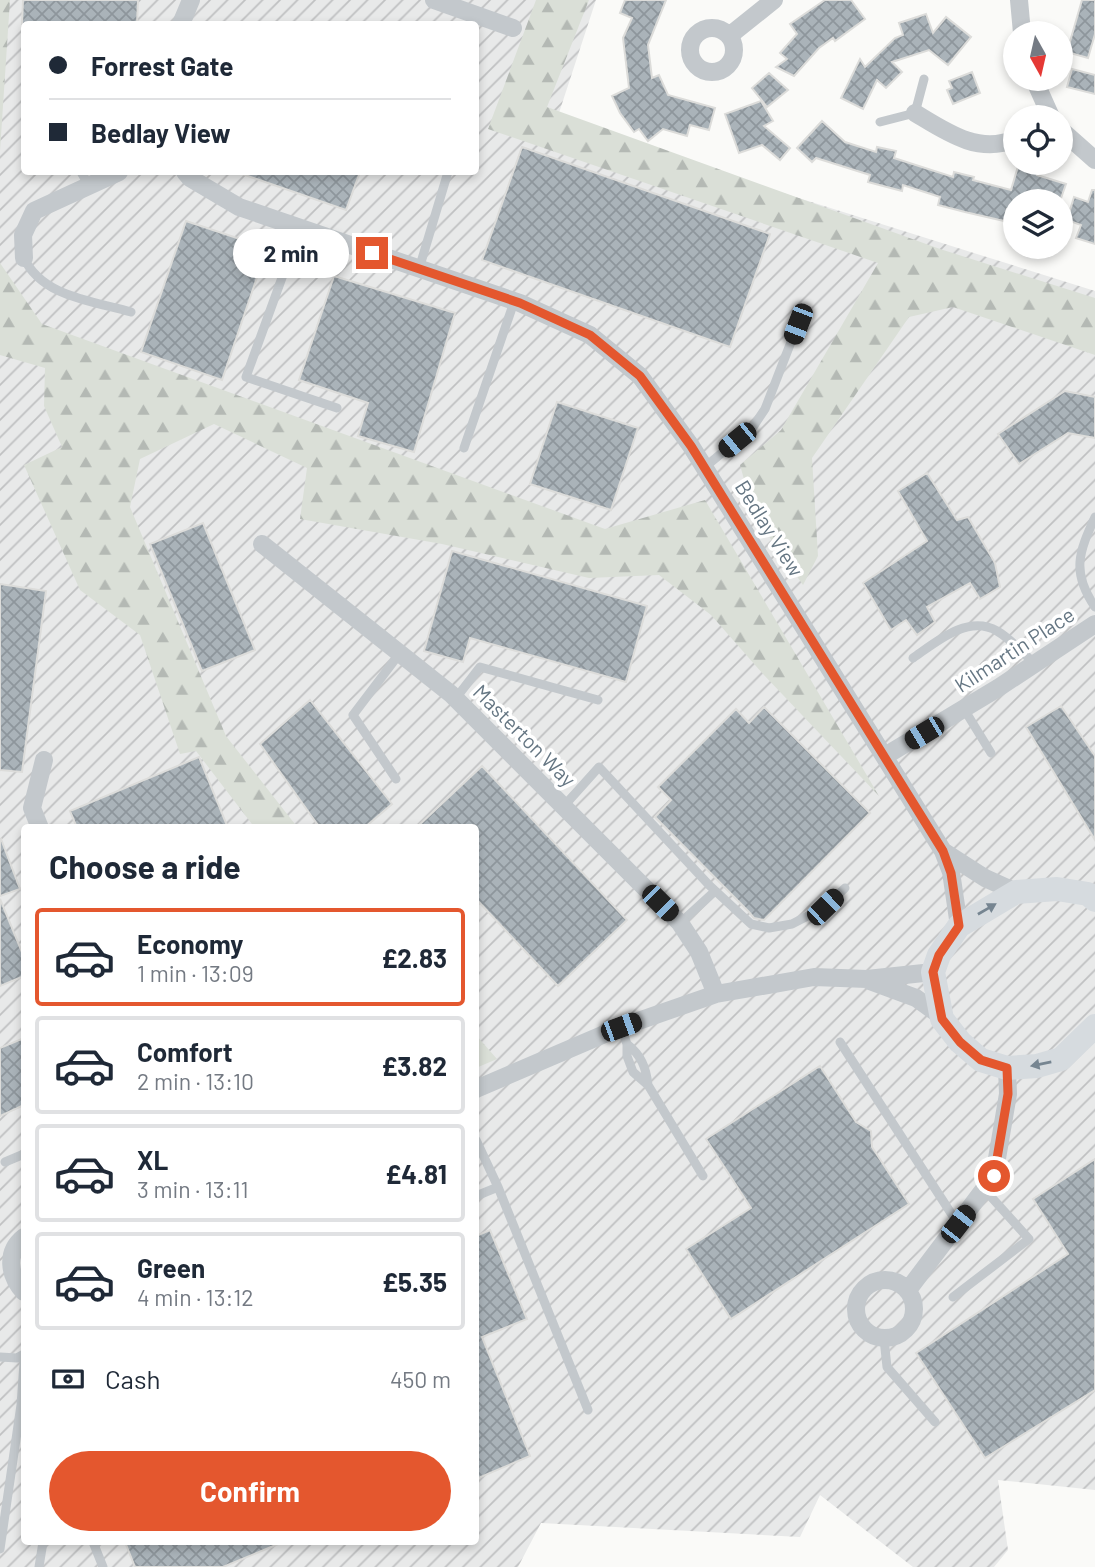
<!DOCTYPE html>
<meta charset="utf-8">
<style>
body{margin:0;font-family:Barlow,sans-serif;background:#f6f6f7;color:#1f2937;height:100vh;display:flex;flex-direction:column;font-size:26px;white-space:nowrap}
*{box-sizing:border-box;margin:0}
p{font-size:23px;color:#747a83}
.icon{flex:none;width:38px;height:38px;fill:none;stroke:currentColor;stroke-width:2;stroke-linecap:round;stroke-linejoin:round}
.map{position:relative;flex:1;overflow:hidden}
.side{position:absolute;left:21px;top:824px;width:458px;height:721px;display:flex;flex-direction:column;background:#fff;border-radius:7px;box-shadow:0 4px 10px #0003}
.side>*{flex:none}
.guide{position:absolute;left:21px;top:21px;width:458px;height:154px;border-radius:7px;box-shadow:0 4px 10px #0003;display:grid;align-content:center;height:154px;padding:0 28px;background:#fff}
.needle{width:46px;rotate:172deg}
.controls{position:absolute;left:1003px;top:21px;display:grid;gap:14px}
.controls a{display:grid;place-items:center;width:70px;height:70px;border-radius:50%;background:#fff;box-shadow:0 4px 10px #0003;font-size:35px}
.end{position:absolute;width:32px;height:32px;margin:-16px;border:9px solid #e4572e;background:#fff;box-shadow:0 0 0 4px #fff}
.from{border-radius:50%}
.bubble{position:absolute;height:49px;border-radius:24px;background:#fff;box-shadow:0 4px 10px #0003;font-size:23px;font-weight:700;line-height:49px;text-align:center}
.car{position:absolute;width:21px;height:42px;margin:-21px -10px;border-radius:9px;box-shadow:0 0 5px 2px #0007;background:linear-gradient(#222 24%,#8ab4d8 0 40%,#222 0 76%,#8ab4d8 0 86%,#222 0)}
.guide b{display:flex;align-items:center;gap:24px;height:66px;font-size:26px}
.guide b+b{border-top:2px solid #e0e1e3}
.guide i{width:18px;height:18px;background:#1f2937}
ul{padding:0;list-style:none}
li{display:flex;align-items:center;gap:21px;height:98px;margin:0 14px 10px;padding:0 14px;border:4px solid #e0e1e3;border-radius:7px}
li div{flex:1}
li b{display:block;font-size:26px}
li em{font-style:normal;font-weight:700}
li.active{border-color:#e4572e}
li>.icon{width:63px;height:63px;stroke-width:1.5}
h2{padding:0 28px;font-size:32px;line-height:84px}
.pay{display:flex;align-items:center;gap:18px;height:77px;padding:0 28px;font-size:26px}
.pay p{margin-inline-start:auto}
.action{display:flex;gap:14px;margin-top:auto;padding:14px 28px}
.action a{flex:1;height:80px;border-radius:42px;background:#e4572e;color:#fff;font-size:28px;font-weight:700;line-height:80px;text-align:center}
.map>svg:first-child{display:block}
.industrial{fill:url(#industrial-furrows);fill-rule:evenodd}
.forest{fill:url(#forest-firs)}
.building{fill:url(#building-cross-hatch);stroke:#dcdcda;stroke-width:2}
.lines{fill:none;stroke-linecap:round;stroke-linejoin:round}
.lane{stroke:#c3c8cc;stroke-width:9}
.street{stroke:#c3c8cc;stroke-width:18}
.secondary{stroke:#d6dbdf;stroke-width:24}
.oneway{fill:#768591}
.route{stroke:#e4572e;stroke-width:9}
.labels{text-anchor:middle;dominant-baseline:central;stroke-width:7;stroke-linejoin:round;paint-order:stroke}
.street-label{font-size:21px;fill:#657683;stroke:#fff}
</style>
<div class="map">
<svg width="1095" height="1567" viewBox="0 0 1095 1567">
<defs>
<pattern id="industrial-furrows" width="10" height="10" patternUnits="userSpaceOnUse" patternTransform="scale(1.75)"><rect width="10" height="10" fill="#e8e9e9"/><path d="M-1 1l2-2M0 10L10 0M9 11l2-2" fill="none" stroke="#c0c1c2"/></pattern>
<pattern id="forest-firs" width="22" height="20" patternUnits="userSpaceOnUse" patternTransform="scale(1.75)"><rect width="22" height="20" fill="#dadfd7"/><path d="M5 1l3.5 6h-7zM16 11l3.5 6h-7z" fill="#b4b9b4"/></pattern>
<pattern id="building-cross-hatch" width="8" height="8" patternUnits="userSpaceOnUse" patternTransform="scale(1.75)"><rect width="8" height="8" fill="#aab3b9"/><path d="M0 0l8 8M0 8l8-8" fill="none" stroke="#8e969c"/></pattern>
</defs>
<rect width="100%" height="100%" fill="#fafaf8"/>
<path class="industrial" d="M 0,0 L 596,0 L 556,122 L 1095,291 L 1095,1490 L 998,1480 L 1008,1550 L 994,1567 L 913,1567 L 820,1495 L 800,1537 L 541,1523 L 518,1567 L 0,1567 ZM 24,24 L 476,24 L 476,172 L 24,172 ZM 24,828 L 476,828 L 476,1542 L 24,1542 Z"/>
<path class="forest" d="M 0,0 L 10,0 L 0,151 Z
M 536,0 L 589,0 L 547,107 L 940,249 L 1095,298 L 1095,355 L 953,307 L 909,317 L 812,458 L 818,556 L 803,585 L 754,515 L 740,465 L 781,430 L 878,263 L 488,129 Z
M 0,253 L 0,263 L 42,324 L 605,529 L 705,500 L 879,796 L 763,674 L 711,615 L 659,575 L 589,578 L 442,544 L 300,519 L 307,468 L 214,424 L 140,459 L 130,507 L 226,736 L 298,828 L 255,828 L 196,751 L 180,754 L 140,635 L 80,590 L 24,465 L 62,447 L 44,406 L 45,368 L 0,355 Z
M 476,1035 L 497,1059 L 476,1068 Z"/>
<path class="building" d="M 23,0 L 138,0 L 137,24 L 22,24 Z
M 625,0 L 666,0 L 648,45 L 652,78 L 659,75 L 668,95 L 715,108 L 709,130 L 690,125 L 687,136 L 663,129 L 648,141 L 639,129 L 634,132 L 620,113 L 612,96 L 629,88 L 623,38 L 632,18 L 620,13 Z
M 825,0 L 851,0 L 865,19 L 835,41 L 833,38 L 819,48 L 794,76 L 776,67 L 787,59 L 780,53 L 797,34 L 790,24 Z
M 1082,0 L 1095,0 L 1095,34 L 1088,58 L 1067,52 Z
M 926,14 L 933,33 L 946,17 L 971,37 L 948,65 L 929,50 L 892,62 L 902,72 L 886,88 L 877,80 L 863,109 L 841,98 L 860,59 L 865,67 L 895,38 L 903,35 L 899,23 Z
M 1072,69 L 1095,75 L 1095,94 L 1067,87 Z
M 972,72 L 980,93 L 953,104 L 947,90 L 952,88 L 949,81 Z
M 769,73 L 788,90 L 767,107 L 752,88 Z
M 761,101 L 773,121 L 764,126 L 790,148 L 780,160 L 762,145 L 739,153 L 725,114 Z
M 822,121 L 845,142 L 876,152 L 877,147 L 896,151 L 894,158 L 953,177 L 954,172 L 974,177 L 973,180 L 1011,190 L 1019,163 L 1039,169 L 1037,175 L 1066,184 L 1060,201 L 1015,201 L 1015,211 L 1007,209 L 1004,221 L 965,212 L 938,205 L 940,197 L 903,185 L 902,191 L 868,182 L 870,175 L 816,158 L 812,162 L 797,148 Z
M 522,147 L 770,234 L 730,347 L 482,260 Z
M 242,172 L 360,172 L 346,210 L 242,174 Z
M 1092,190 L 1095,190 L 1095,244 L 1076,238 L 1081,225 L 1067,220 L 1074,197 L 1088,202 Z
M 186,221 L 267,248 L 222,380 L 141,352 Z
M 334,276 L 455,313 L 414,452 L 358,436 L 368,403 L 299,380 Z
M 1065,391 L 1095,397 L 1095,438 L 1068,433 L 1019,464 L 998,434 Z
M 557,402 L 638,428 L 611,510 L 530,484 Z
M 927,473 L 957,520 L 968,517 L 995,563 L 1000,587 L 980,599 L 970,583 L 927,607 L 935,622 L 917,635 L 906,620 L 891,630 L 863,583 L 927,541 L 898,491 Z
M 203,523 L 255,650 L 202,671 L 150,544 Z
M 452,551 L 647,606 L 626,682 L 470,638 L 463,662 L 424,651 Z
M 0,584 L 46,591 L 22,772 L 0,770 Z
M 310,700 L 392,804 L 364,828 L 320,828 L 260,744 Z
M 1061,706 L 1095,756 L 1095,840 L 1026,727 Z
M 764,707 L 870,813 L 764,920 L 754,918 L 749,912 L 655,817 L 671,800 L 658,787 L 736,709 L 749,723 Z
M 199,757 L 228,828 L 77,828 L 70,811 Z
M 482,766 L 627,920 L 558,986 L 476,899 L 476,828 L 416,828 Z
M 1,839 L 20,889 L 0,896 L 0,840 Z
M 0,899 L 24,957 L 24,976 L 0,986 Z
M 24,1038 L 24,1105 L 0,1116 L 0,1048 Z
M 820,1066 L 856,1122 L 871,1131 L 872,1147 L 909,1204 L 731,1319 L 686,1249 L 751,1208 L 706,1139 Z
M 1095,1159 L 1095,1390 L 985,1458 L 916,1353 L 1068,1254 L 1033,1199 Z
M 490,1230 L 527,1319 L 482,1337 L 530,1456 L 476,1479 L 476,1236 Z
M 125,1542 L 283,1542 L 223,1567 L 135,1567 Z"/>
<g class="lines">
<path class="lane" d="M 880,122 L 915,113 L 924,79
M 81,172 L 89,186
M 300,228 L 246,377 L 337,408
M 24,258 C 42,297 93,301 131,312
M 419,269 L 448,172
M 464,448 L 514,302
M 705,467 L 753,427 L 765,409 L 798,324
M 1095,517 C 1079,552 1071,572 1095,607
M 913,658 C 936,642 968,614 997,631 C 1011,639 1023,653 1035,664
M 456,698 L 480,667 L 598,700
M 964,709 L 991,753
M 396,779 L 353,715 L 400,653
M 564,806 L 599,767 L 709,885 L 751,924 L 769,928 L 792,924 L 825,907 L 845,888
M 680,923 L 715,891
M 621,1027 L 627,1044 L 627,1056 L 633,1072 L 648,1085 L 703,1176
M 840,1042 L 958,1224
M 627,1044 C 641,1055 646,1067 648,1085
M 476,1140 L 498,1187 L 588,1410
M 5,1162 L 24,1154
M 476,1196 L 498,1187
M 953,1297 L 1029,1239 L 984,1189
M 884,1339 L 887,1367 L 935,1422
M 0,1357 L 17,1358 L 24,1354
M 24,1363 L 21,1405 L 24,1405
M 93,1542 L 103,1567
M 0,1549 L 21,1405
M 39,1567 L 43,1542"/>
<path class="street" d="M 434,0 L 513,28
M 1019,0 L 1022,33
M 181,24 L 191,0
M690 50a22 22 0 1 1 44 0a22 22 0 1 1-44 0Z
M 729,36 L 774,0
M 1034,79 L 1051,117
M 915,113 C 945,131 978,155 1015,139
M 1060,129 L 1095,160
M 185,172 L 190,178 L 239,207 L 520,303 L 590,335 L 640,376 L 691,446 L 943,851 L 951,872 L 959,926
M 24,258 L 23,235 L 34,211 L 119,172
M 262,544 L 451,694 L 680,923 L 699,952 L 716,994
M 885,756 L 998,688 L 1095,624
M 40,828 L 32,808 L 44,760
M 943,851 L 985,878 L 1016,892
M 870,981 L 916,998 L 941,1016
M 476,1089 L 621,1027 L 716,994 L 814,977 L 867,979 L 933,972
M 24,1237 C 5,1252 9,1276 24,1292
M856 1309a29 29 0 1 1 58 0a29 29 0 1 1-58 0Z
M 908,1290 L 994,1176 L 1008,1094 L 1007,1068"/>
<path class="secondary" d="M 1095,900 L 1088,894 L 1057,889 L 1016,892 L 959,926 L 939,955 L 933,972 L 942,1019 L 960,1042 L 981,1060 L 1007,1068 L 1037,1066 L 1061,1059 L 1095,1026"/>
</g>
<defs><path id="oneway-solid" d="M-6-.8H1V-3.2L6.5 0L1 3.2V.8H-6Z" transform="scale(1.75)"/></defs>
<g class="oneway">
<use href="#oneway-solid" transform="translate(987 909) rotate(-30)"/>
<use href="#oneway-solid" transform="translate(1041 1064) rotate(169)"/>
</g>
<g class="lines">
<path class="route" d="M 372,253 L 520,303 L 590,335 L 640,376 L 691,446 L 943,851 L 951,873 L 959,926 L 939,955 L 933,972 L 942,1019 L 960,1042 L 981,1060 L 1007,1068 L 1008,1094 L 994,1176"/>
</g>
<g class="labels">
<g class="street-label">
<text transform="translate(770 528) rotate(58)">Bedlay View</text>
<text transform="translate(1014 649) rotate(-33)">Kilmartin Place</text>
<text transform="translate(525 735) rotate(45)">Masterton Way</text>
</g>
</g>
</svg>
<div class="controls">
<a><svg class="needle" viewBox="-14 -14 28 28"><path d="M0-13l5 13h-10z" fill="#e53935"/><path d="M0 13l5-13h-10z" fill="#747a83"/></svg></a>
<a><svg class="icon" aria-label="locate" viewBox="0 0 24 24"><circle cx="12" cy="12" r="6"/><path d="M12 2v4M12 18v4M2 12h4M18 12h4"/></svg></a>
<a><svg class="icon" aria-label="layers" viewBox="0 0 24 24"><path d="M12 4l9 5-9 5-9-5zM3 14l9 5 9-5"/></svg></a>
</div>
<i class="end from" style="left:994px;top:1176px"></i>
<i class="end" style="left:372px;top:253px"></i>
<div class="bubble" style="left:233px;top:229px;width:116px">2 min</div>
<i class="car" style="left:798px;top:324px;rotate:201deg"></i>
<i class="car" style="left:737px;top:440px;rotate:231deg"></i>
<i class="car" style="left:924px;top:733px;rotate:239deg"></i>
<i class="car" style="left:660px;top:903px;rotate:135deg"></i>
<i class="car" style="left:825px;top:907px;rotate:46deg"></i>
<i class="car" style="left:621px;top:1027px;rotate:70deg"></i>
<i class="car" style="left:958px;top:1224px;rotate:38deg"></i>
<div class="guide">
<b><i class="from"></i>Forrest Gate</b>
<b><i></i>Bedlay View</b>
</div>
<section class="side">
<h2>Choose a ride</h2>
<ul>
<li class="active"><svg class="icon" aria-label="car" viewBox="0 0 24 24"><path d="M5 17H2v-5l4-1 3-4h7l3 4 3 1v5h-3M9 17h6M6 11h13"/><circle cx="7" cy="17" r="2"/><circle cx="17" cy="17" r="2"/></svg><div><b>Economy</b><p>1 min · 13:09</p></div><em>£2.83</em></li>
<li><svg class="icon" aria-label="car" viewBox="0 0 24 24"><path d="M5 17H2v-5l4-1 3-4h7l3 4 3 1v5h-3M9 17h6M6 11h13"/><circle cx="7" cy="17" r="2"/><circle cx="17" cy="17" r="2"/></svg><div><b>Comfort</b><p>2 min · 13:10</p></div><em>£3.82</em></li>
<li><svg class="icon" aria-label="car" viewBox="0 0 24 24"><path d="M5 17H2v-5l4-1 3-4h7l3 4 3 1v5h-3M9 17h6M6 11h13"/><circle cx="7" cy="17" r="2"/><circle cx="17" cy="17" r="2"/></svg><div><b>XL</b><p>3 min · 13:11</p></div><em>£4.81</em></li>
<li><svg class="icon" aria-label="car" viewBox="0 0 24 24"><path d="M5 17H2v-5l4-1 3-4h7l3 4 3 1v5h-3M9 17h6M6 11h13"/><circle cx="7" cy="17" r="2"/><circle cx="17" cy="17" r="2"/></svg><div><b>Green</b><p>4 min · 13:12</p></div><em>£5.35</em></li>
</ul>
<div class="pay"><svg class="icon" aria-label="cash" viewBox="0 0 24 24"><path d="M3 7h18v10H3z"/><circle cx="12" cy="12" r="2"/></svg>Cash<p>450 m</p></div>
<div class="action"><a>Confirm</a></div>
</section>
</div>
